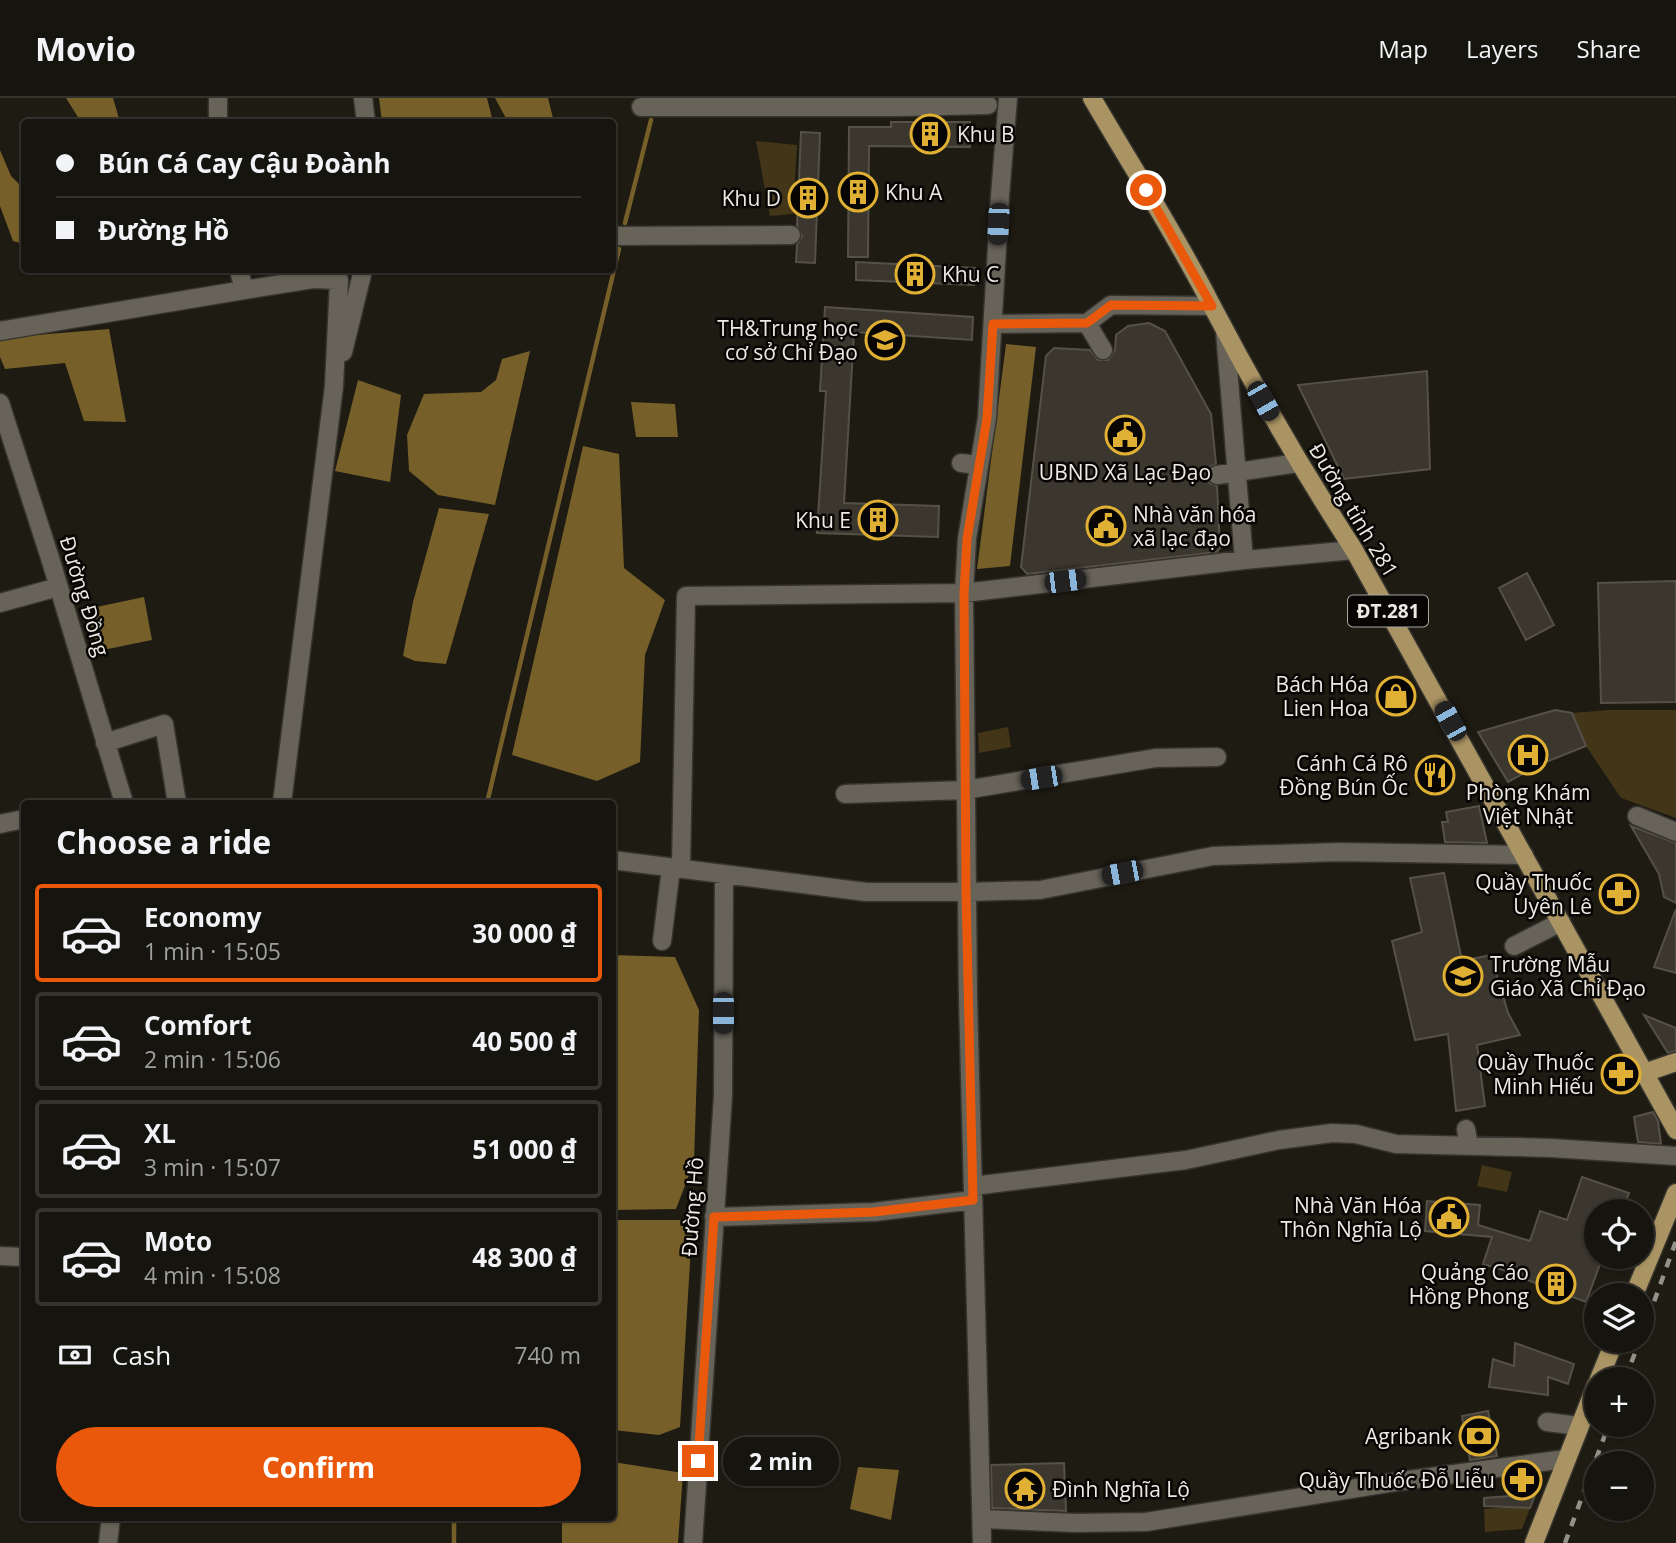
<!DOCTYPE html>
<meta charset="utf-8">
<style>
body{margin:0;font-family:"Open Sans",sans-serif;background:#1f1d17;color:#f1f3f6;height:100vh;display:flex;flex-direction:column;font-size:26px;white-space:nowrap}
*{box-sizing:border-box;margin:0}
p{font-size:23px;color:#9e9e9e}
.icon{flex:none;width:38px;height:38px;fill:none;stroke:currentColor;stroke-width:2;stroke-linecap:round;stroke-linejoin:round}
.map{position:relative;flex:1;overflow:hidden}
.side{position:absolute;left:21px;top:702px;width:595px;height:721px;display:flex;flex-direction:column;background:#16140e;border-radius:7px;box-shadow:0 2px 5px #0004,0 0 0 2px #35332e}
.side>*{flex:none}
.guide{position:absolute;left:21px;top:21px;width:595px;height:154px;border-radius:7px;box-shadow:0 2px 5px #0004,0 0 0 2px #35332e;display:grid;align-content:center;height:154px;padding:0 35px;background:#16140e}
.tools{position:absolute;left:1584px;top:1101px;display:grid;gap:14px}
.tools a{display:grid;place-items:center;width:70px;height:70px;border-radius:50%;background:#16140e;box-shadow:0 2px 5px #0004,0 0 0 2px #35332e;font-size:35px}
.end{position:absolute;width:32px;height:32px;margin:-16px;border:9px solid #ea580c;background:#fff;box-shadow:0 0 0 4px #fff}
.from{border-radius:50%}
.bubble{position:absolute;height:49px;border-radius:24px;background:#16140e;box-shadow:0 2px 5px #0004,0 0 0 2px #35332e;font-size:23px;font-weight:700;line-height:49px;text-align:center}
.car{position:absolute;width:21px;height:42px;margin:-21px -10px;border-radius:9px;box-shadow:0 0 5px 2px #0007;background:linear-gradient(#222 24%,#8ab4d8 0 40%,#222 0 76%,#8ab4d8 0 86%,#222 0)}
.guide b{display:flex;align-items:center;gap:24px;height:66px;font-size:26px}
.guide b+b{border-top:2px solid #35332e}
.guide i{width:18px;height:18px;background:#f1f3f6}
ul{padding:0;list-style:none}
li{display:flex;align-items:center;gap:21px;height:98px;margin:0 14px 10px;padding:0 21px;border:4px solid #35332e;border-radius:7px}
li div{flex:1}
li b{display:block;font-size:26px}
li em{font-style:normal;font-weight:700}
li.on{border-color:#ea580c}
li>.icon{width:63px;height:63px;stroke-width:1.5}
h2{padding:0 35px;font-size:32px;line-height:84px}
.pay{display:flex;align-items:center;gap:18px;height:77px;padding:0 35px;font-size:26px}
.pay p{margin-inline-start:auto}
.primary-button{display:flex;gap:14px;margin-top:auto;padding:14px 35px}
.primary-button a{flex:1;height:80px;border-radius:42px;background:#ea580c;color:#fff;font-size:28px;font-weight:700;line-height:80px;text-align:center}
header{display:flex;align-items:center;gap:42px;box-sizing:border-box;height:98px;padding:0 35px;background:#16140e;border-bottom:2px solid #35332e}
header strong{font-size:33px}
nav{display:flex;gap:38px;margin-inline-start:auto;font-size:24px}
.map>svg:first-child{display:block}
.green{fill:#423518}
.water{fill:#765f29}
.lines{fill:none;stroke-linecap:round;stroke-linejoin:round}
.stream{stroke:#765f29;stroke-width:4.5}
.building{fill:#3b372e;stroke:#555147;stroke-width:2}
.minor-casing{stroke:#36342f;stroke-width:21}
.major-casing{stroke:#36342f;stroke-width:21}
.minor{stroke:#676359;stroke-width:18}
.major{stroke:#aa9463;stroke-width:18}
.rail{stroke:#949189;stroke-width:4.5;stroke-dasharray:9 9;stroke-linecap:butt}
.route{stroke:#ea580c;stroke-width:9}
.labels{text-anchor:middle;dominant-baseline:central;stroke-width:5;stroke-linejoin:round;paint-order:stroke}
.shield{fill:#070604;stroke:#a8a6a1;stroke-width:2}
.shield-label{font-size:19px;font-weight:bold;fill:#edeae4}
.poi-label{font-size:21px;fill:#edeae4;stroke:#070604;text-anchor:end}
.street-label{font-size:21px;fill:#edeae4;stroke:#070604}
</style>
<header>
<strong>Movio</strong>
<nav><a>Map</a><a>Layers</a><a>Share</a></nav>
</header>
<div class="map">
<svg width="1676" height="1445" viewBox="0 0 1676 1445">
<rect width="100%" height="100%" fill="#1e1b12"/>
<path class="green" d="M 756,43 L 797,47 L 793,116 L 770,118 Z
M 1609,612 L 1676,612 L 1676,720 L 1621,700 L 1586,648 L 1572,615 Z
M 1008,629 L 1011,649 L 979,655 L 978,635 Z
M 1482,1067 L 1512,1074 L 1507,1094 L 1477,1088 Z
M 1512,1409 L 1530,1410 L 1522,1431 L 1485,1434 L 1484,1411 Z"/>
<path class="water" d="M 66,0 L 113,0 L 120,24 L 81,24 Z
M 379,0 L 487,0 L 493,24 L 382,24 Z
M 495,0 L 548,0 L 554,24 L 508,24 Z
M 0,52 L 11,78 L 21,88 L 24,87 L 24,146 L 13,143 L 0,108 Z
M 109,231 L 126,324 L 84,323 L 65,265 L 5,271 L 0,259 L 0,240 Z
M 1006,246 L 1036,249 L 1010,468 L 977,471 Z
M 530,253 L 495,407 L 438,397 L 409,373 L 407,337 L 424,296 L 481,294 L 496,282 L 502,261 Z
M 358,282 L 401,297 L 390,384 L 335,373 Z
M 631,304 L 675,306 L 678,339 L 636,339 Z
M 583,348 L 619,356 L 624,470 L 665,502 L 645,557 L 640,664 L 597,683 L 512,657 Z
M 439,410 L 489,416 L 446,566 L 415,563 L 403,558 L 413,504 Z
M 144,499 L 152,542 L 98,553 L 87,511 Z
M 613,857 L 675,859 L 699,912 L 694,1064 L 676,1111 L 613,1112 Z
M 613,1122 L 683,1122 L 692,1132 L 680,1329 L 659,1337 L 613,1332 Z
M 613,1364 L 683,1375 L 678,1445 L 562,1445 L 562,1419 L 612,1419 Z
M 858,1369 L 899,1372 L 891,1422 L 850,1411 Z"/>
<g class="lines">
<path class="stream" d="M 625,125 L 651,22
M 487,705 L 619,151
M 454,1419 L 454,1445"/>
</g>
<path class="building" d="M 891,24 L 970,24 L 970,49 L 869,48 L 868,159 L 848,159 L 849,29 L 891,29 Z
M 801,34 L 820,35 L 815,165 L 796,164 L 797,147 L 802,138 L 797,128 Z
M 856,164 L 975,170 L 974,187 L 856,182 Z
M 825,209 L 973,219 L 972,242 L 854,234 L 844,405 L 939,408 L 938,439 L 817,435 L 826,293 L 820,293 Z
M 1149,225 L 1165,233 L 1211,316 L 1216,366 L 1209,369 L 1206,378 L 1209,385 L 1217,388 L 1220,450 L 1217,454 L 1027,476 L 1021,469 L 1046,258 L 1054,250 L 1090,252 L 1098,262 L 1108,262 L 1115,252 L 1116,237 L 1128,228 Z
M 1427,273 L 1430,371 L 1344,381 L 1298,287 Z
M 1527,475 L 1554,527 L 1526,542 L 1499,490 Z
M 1676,483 L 1676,604 L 1601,605 L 1598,485 Z
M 1555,612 L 1572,615 L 1586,648 L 1541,666 L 1508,684 L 1478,634 Z
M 1479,708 L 1487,745 L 1445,744 L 1442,724 L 1448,724 L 1446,714 Z
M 1631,728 L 1676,745 L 1676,805 L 1664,799 L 1659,776 Z
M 1444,775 L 1462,863 L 1491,857 L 1508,915 L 1520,937 L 1477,947 L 1485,1008 L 1456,1013 L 1448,936 L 1415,942 L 1392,843 L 1422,834 L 1410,780 Z
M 1676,811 L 1676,875 L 1654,869 Z
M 1644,917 L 1676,930 L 1676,953 L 1668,955 Z
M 1653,1014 L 1658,1023 L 1661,1046 L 1638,1044 L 1634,1019 Z
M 1582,1079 L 1629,1095 L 1622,1113 L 1596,1113 L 1596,1158 L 1603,1158 L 1586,1204 L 1522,1180 L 1523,1178 L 1483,1166 L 1492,1139 L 1425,1133 L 1427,1103 L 1480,1107 L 1478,1127 L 1530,1143 L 1540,1113 L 1567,1122 Z
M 1515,1245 L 1574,1266 L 1568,1286 L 1548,1279 L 1548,1297 L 1489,1289 L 1493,1261 L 1514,1268 Z
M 1488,1313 L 1497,1358 L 1470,1362 L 1462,1318 Z
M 1064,1365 L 1066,1413 L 992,1410 L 991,1367 Z
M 1533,1377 L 1539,1387 L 1530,1410 L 1484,1408 L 1484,1400 L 1510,1398 L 1508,1380 Z"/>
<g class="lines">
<defs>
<path id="minor" d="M 218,0 L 218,24
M 363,0 L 366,24
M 641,9 L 901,9 L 988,7
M 612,138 L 791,137
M 239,172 L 244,192
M 1087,225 L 1103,252
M 993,226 L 1087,225 L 1111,207 L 1212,208
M 0,233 L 244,192 L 313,181 L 339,182 L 334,288 L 282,705
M 1225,234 L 1244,462
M 343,254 L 363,172
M 0,305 L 50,460 L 124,705
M 961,365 L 979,367
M 1217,377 L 1298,365
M 0,505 L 58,489
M 105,645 L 164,626 L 177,705
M 845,696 L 965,692 L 1155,660 L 1217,659
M 1637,718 L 1676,734
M 0,726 L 24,721
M 612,762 L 866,794 L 966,794 L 1040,792 L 1213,758 L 1339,754 L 1524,757
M 681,771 L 686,498 L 964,495 L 1244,462 L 1354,452
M 662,843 L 671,770
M 1514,848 L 1561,824
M 1466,1031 L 1469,1048
M 973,1088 L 1186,1062 L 1279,1042 L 1332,1035 L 1356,1036 L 1396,1046 L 1551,1050 L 1676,1058
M 714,1119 L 874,1114 L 973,1102
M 0,1158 L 24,1159
M 1547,1324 L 1579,1328
M 982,1421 L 1075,1425 L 1146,1424 L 1401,1383 L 1565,1361
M 108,1445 L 111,1419
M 693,1445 L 723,998 L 724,776
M 982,1445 L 968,900 L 964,495 L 967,441 L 987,320 L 1000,98 L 1008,0"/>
<path id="major" d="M 1092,0 C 1132,69 1176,137 1212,208 C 1256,292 1303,373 1354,452 L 1676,1032
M 1644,975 L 1676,964
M 1634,1197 L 1676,1095
M 1599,1281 L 1615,1242
M 1534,1445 L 1596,1287"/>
</defs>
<use href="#minor" class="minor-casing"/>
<use href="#major" class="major-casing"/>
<use href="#minor" class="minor"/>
<use href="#major" class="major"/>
<path class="rail" d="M 1642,1237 L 1676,1143
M 1625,1281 L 1640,1242
M 1565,1445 L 1609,1326"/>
</g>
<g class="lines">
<path class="route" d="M 698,1363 L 714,1119 L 874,1114 L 973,1102 L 966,794 L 964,495 L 967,441 L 987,320 L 993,226 L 1087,225 L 1111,207 L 1212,208 L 1146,92"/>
</g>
<defs>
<symbol id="building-ring" viewBox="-11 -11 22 22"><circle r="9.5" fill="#070604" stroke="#e0b034" stroke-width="1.5"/><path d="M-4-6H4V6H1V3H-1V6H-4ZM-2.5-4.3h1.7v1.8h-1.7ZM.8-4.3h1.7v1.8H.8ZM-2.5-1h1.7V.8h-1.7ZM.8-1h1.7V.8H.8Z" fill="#e0b034"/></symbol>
<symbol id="school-ring" viewBox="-11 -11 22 22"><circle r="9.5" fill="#070604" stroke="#e0b034" stroke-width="1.5"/><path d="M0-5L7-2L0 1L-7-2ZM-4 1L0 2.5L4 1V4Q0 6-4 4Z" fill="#e0b034"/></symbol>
<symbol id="civic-ring" viewBox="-11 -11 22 22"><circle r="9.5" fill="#070604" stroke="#e0b034" stroke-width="1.5"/><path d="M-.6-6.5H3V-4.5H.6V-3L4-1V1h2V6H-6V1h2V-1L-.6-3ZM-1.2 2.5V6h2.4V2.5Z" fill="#e0b034"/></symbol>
<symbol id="shop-ring" viewBox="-11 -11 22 22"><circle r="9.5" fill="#070604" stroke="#e0b034" stroke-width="1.5"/><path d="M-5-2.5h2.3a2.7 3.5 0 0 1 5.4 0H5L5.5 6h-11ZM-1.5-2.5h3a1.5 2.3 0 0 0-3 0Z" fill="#e0b034"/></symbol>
<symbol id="hospital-ring" viewBox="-11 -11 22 22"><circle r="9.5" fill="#070604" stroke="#e0b034" stroke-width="1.5"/><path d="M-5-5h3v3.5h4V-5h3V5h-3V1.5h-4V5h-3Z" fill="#e0b034"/></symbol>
<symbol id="restaurant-ring" viewBox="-11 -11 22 22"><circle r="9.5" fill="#070604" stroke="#e0b034" stroke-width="1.5"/><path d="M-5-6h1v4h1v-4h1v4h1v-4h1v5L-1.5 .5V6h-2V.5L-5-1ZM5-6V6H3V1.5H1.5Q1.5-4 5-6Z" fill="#e0b034"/></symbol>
<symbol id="pharmacy-ring" viewBox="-11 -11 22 22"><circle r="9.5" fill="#070604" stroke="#e0b034" stroke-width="1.5"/><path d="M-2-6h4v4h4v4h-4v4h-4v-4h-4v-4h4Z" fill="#e0b034"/></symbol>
<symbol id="bank-ring" viewBox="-11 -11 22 22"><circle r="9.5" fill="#070604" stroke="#e0b034" stroke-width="1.5"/><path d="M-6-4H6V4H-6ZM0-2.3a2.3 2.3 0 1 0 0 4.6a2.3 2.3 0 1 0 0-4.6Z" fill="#e0b034"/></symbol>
<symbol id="temple-ring" viewBox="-11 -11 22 22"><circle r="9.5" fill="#070604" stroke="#e0b034" stroke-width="1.5"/><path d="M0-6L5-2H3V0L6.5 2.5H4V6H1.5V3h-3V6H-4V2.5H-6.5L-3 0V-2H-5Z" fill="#e0b034"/></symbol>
</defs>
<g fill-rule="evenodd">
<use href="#building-ring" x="908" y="14" width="44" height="44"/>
<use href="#building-ring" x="836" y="72" width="44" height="44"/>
<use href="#building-ring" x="786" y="78" width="44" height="44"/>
<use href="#building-ring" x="893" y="154" width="44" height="44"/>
<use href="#school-ring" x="863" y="220" width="44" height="44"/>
<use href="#civic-ring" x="1103" y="315" width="44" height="44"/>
<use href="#building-ring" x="856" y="400" width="44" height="44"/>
<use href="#civic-ring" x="1084" y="406" width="44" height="44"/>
<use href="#shop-ring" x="1374" y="576" width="44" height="44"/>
<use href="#hospital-ring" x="1506" y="635" width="44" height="44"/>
<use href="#restaurant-ring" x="1413" y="655" width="44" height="44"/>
<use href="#pharmacy-ring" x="1597" y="774" width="44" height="44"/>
<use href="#school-ring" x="1441" y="856" width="44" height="44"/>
<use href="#pharmacy-ring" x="1599" y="954" width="44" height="44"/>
<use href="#civic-ring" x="1427" y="1097" width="44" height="44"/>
<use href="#building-ring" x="1534" y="1164" width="44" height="44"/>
<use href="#bank-ring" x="1457" y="1316" width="44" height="44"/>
<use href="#pharmacy-ring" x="1500" y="1360" width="44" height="44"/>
<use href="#temple-ring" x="1003" y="1369" width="44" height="44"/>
</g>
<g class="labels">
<rect class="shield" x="1348" y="497.5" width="80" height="31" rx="5"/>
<g class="shield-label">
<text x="1388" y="513">ĐT.281</text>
</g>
<g class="poi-label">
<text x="957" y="36" text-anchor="start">Khu B</text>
<text x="885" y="94" text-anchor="start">Khu A</text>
<text x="781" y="100">Khu D</text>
<text x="942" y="176" text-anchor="start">Khu C</text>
<text x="858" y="230">TH&amp;Trung học<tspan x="858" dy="24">cơ sở Chỉ Đạo</tspan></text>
<text x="1125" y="374" text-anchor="middle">UBND Xã Lạc Đạo</text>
<text x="1133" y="416" text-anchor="start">Nhà văn hóa<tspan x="1133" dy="24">xã lạc đạo</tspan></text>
<text x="851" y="422">Khu E</text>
<text x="1369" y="586">Bách Hóa<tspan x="1369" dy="24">Lien Hoa</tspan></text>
<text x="1408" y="665">Cánh Cá Rô<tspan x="1408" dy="24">Đồng Bún Ốc</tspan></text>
<text x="1528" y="694" text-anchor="middle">Phòng Khám<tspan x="1528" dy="24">Việt Nhật</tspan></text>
<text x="1592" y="784">Quầy Thuốc<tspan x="1592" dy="24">Uyên Lê</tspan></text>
<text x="1490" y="866" text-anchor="start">Trường Mẫu<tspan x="1490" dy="24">Giáo Xã Chỉ Đạo</tspan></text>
<text x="1594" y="964">Quầy Thuốc<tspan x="1594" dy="24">Minh Hiếu</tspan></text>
<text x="1422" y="1107">Nhà Văn Hóa<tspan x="1422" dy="24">Thôn Nghĩa Lộ</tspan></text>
<text x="1529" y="1174">Quảng Cáo<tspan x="1529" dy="24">Hồng Phong</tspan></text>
<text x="1452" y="1338">Agribank</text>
<text x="1495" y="1382">Quầy Thuốc Đỗ Liễu</text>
<text x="1052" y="1391" text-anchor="start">Đình Nghĩa Lộ</text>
</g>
<g class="street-label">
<text transform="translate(1354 412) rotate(59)">Đường tỉnh 281</text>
<text transform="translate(85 498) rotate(73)">Đường Đồng</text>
<text transform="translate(692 1109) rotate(-86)">Đường Hồ</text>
</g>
</g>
</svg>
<div class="tools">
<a><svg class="icon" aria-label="locate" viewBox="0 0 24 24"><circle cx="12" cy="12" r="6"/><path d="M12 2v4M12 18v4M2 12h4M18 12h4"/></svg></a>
<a><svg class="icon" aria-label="layers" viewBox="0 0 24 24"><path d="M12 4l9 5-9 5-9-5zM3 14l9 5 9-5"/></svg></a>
<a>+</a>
<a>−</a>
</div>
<i class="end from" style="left:1146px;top:92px"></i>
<i class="end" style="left:698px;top:1363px"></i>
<div class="bubble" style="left:723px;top:1339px;width:116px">2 min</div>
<i class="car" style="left:998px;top:126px;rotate:183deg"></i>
<i class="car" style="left:1263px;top:303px;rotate:150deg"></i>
<i class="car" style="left:1065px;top:483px;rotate:83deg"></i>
<i class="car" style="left:1450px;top:623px;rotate:331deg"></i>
<i class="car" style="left:1041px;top:680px;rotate:261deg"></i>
<i class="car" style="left:1122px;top:775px;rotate:259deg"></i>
<i class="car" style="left:723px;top:915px;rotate:180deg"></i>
<div class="guide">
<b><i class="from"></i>Bún Cá Cay Cậu Đoành</b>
<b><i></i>Đường Hồ</b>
</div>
<section class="side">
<h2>Choose a ride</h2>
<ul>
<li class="on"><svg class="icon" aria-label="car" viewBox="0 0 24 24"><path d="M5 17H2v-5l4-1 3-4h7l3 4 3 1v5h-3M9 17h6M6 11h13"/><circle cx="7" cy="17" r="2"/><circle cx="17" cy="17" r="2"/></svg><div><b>Economy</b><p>1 min · 15:05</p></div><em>30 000 ₫</em></li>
<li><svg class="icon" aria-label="car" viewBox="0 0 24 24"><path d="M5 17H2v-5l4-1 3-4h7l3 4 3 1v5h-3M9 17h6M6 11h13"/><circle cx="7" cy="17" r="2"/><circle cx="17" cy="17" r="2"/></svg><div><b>Comfort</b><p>2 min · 15:06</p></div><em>40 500 ₫</em></li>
<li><svg class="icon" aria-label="car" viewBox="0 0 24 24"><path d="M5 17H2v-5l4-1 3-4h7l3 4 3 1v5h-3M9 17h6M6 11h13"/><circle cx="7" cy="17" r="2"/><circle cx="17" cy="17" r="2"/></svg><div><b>XL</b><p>3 min · 15:07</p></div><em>51 000 ₫</em></li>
<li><svg class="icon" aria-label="car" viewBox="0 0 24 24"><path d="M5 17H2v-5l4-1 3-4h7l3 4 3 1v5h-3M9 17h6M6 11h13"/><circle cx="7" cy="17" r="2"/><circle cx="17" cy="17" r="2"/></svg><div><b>Moto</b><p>4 min · 15:08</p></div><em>48 300 ₫</em></li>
</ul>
<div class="pay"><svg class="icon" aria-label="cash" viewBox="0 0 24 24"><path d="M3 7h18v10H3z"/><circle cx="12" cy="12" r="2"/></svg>Cash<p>740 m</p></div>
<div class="primary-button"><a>Confirm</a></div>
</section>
</div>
